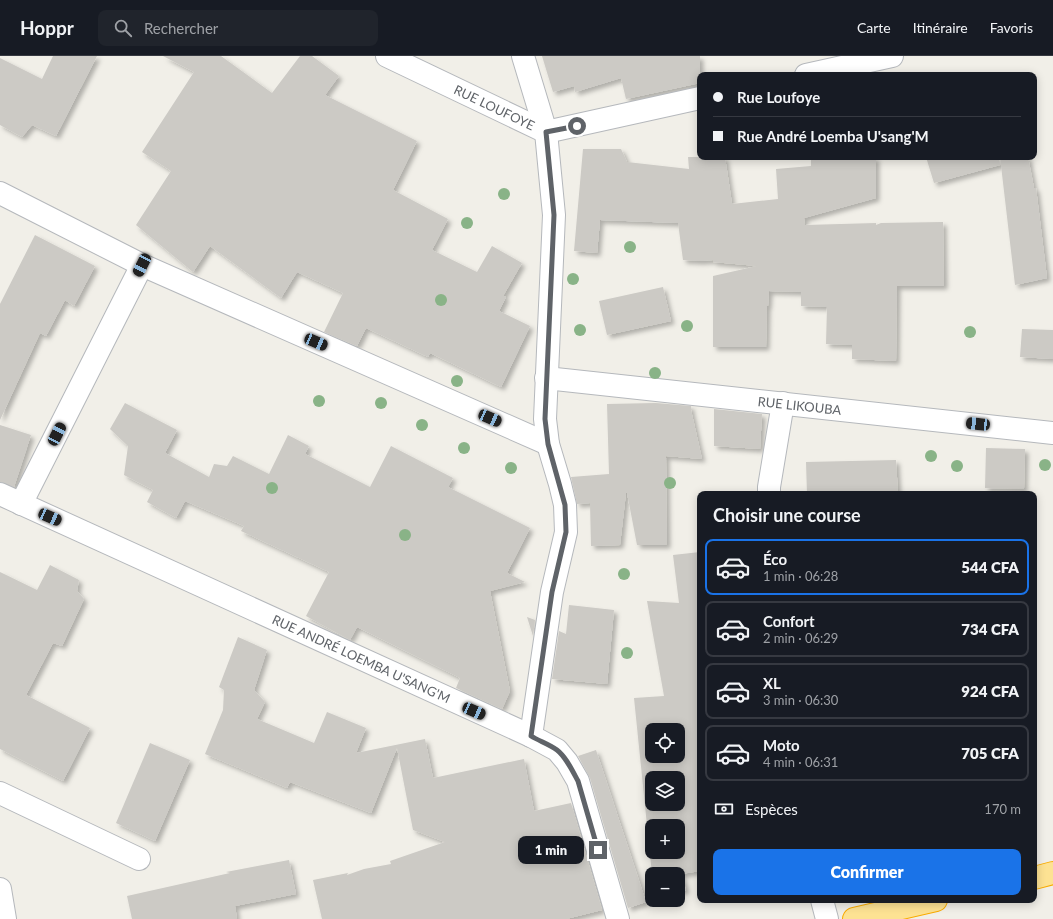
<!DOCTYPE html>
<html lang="fr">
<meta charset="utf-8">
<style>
body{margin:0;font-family:Lato,sans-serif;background:#20242c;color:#f1f3f6;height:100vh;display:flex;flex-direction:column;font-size:15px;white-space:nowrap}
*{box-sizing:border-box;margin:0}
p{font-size:13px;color:#9ea1a6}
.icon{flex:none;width:22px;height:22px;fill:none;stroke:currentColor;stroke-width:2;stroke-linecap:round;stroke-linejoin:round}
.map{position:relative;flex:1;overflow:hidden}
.side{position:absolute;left:697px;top:435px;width:340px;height:412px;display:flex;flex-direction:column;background:#171b24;border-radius:8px;box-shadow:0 2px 10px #0003}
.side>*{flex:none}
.banner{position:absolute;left:697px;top:16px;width:340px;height:88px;border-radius:8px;box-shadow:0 2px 10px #0003;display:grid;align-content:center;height:88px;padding:0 16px;background:#171b24}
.fabs{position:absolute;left:645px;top:667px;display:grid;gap:8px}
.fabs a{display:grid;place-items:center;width:40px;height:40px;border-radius:8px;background:#171b24;box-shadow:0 2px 10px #0003;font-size:20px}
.end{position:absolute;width:18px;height:18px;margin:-9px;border:5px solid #5f6368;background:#fff;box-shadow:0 0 0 2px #fff}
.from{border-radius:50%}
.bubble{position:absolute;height:28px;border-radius:8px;background:#171b24;box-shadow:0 2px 10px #0003;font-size:13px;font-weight:800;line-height:28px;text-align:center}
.car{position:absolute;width:12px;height:24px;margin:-12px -6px;border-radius:5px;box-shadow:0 0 3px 1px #0007;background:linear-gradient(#222 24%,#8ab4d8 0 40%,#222 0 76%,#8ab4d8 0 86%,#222 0)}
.banner b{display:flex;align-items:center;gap:14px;height:38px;font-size:15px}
.banner b+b{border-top:1px solid #363941}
.banner i{width:10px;height:10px;background:#f1f3f6}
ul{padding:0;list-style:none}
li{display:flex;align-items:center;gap:12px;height:56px;margin:0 8px 6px;padding:0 8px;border:2px solid #363941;border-radius:8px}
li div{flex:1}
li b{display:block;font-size:15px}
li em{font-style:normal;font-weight:800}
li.selected{border-color:#1a73e8}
li>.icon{width:36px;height:36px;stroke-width:1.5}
h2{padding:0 16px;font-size:18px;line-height:48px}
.pay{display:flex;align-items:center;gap:10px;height:44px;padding:0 16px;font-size:15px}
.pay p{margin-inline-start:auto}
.primary-button{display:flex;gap:8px;margin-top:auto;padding:8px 16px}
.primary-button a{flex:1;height:46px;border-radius:8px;background:#1a73e8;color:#fff;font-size:16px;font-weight:800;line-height:46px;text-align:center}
header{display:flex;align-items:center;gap:24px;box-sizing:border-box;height:56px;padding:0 20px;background:#171b24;border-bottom:1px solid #363941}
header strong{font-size:19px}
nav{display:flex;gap:22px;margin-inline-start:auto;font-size:14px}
.search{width:280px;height:36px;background:#20242c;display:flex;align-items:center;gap:10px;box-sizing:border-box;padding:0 14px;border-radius:8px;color:#9ea1a6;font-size:15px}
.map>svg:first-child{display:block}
.building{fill:#cccac5;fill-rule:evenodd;filter:url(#shadow)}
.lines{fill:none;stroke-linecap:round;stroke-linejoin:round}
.minor-casing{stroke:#b5b8bc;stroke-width:24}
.highway-casing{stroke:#f9ab00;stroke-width:24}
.minor{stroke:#fff;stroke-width:22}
.highway{stroke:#fde293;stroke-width:22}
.tree{fill:#89b387}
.route{stroke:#5f6368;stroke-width:5}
.labels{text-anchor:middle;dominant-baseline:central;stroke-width:3.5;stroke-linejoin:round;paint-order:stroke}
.street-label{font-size:13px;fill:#5f6368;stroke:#fff}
</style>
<header>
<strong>Hoppr</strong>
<div class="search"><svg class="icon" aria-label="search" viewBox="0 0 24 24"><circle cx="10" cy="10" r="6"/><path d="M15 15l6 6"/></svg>Rechercher</div>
<nav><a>Carte</a><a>Itinéraire</a><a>Favoris</a></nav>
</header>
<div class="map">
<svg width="1053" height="863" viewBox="0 0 1053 863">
<defs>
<filter id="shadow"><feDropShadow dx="3.5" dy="3.5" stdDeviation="2" flood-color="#0004"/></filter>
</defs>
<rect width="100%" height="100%" fill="#f1efe8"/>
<path class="building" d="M 53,0 L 97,0 L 56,80 L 32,69 L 22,81 L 0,69 L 0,2 L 42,23 Z
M 163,0 L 221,0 L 272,37 L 300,0 L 312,0 L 339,20 L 325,39 L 417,85 L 393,134 L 448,163 L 432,194 L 477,216 L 492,190 L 522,207 L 503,240 L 506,241 L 499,255 L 530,270 L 501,331 L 430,297 L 428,301 L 366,272 L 357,290 L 324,276 L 343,237 L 297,216 L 281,242 L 210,190 L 193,216 L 136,169 L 171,115 L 142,96 L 194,16 Z
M 542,0 L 700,0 L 700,27 L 626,43 L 621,22 L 575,36 L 574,30 L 553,36 Z
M 583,93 L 621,93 L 627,106 L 689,113 L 688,101 L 725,101 L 732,148 L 778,143 L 776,113 L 811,110 L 811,101 L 876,101 L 876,142 L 804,162 L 805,169 L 876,167 L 876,169 L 881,167 L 943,166 L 944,230 L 897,230 L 896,305 L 852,303 L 852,289 L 826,288 L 827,251 L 801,250 L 801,236 L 769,235 L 768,250 L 767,250 L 766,291 L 713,291 L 713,220 L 757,210 L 713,206 L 713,204 L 700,205 L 683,204 L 678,167 L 600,164 L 597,197 L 574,195 Z
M 926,101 L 999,101 L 1000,109 L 934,127 Z
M 1000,101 L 1028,101 L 1034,132 L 1036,132 L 1047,222 L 1015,229 Z
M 35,179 L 95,210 L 74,250 L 65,244 L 46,280 L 40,277 L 0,364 L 0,248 Z
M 663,231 L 671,265 L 607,279 L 599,245 Z
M 1022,273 L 1053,274 L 1053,303 L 1020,301 Z
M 125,347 L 177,374 L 165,397 L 209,421 L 214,408 L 227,410 L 233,400 L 269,418 L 288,379 L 309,390 L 305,398 L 370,431 L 391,390 L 453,422 L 448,431 L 530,472 L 507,517 L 525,526 L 490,535 L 510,635 L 502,653 L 456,632 L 460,622 L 357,571 L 350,584 L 306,560 L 329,516 L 241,475 L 244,470 L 185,445 L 176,462 L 147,446 L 153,434 L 124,419 L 128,390 L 110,373 Z
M 656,347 L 691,350 L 691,354 L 702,403 L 666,400 L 667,489 L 637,489 L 627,437 L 626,437 L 620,489 L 591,490 L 590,447 L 577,448 L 571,421 L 609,418 L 607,348 Z
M 714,353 L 762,358 L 760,393 L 714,390 Z
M 0,369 L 31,379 L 14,431 L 0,426 Z
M 986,392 L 1025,393 L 1024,433 L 985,432 Z
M 896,404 L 898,438 L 807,438 L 806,406 Z
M 700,496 L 700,815 L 681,818 L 686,834 L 678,836 L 678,818 L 652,818 L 634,642 L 664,640 L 647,545 L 679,547 L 673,499 ZM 652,674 L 678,674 L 678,700 L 652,700 ZM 652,722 L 678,722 L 678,748 L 652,748 ZM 652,770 L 678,770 L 678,796 L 652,796 Z
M 50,509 L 79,524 L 77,535 L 84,543 L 62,590 L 53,587 L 26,639 L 90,672 L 63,725 L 0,693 L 0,516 L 37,534 Z
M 569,549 L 614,554 L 607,628 L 552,623 L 559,575 L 566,578 Z
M 527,561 L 535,564 L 533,580 Z
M 238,581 L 267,594 L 254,634 L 265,646 L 257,663 L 314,687 L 327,656 L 366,672 L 356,697 L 425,683 L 433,722 L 524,703 L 534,755 L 571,747 L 602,854 L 566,863 L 322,863 L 313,824 L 348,817 L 347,819 L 364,813 L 391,808 L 390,805 L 445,786 L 413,774 L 397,692 L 371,757 L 290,726 L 287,732 L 205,698 L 223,654 L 224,634 L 219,631 Z
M 150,687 L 190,704 L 155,785 L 116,767 Z
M 596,694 L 646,846 L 628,852 L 590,722 L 578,700 Z
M 289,804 L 296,838 L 235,850 L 237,863 L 132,863 L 127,840 L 230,817 L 226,816 Z"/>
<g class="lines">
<defs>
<g id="minor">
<path id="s1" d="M 387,0 L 546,76 L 700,42"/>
<path d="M 523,0 L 546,76 L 554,159 L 545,363 L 548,388 L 560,428 L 565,449 L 566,476 L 552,536 L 531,680"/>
<path d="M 806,19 L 892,0"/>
<path d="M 0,137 L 142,209 L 548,388"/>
<path id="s2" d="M 546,322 L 1053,377"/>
<path id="s3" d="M 0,438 L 531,680 L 557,694 L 567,706 L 578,725 L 618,863"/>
<path d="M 769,438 L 769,431 L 783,347"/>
<path d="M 21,448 L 142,209"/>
<path d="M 0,737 L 139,803"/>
<path d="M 0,833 L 5,863"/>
<path d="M 822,844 L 827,863"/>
</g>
<path id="highway" d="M 1034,822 L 1053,817
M 854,863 L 936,844"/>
</defs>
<use href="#minor" class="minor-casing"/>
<use href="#highway" class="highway-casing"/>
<use href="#minor" class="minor"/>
<use href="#highway" class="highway"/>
</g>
<g class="tree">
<circle cx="504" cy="138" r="6"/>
<circle cx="467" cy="167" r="6"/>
<circle cx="630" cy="191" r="6"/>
<circle cx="573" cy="223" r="6"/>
<circle cx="441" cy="244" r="6"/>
<circle cx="687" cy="270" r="6"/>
<circle cx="580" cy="274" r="6"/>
<circle cx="970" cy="276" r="6"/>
<circle cx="655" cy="317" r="6"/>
<circle cx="457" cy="325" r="6"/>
<circle cx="319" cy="345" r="6"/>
<circle cx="381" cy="347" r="6"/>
<circle cx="422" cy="369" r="6"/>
<circle cx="464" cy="392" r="6"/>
<circle cx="931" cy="400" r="6"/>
<circle cx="1045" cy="409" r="6"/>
<circle cx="957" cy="410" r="6"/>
<circle cx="511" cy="412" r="6"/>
<circle cx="670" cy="427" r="6"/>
<circle cx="272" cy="432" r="6"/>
<circle cx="405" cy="479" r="6"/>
<circle cx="624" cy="518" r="6"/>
<circle cx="627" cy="597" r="6"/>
</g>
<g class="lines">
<path class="route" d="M 577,70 L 546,76 L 554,159 L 545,363 L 548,388 L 565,449 L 566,476 L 552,536 L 531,680 C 539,685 549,688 557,694 C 566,701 572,714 578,725 L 598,794"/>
</g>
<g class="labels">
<g class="street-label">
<text stroke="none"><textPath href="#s1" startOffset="119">RUE LOUFOYE</textPath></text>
<text stroke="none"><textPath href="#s2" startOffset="255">RUE LIKOUBA</textPath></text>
<text stroke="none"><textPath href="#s3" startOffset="397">RUE ANDRÉ LOEMBA U'SANG'M</textPath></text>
</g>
</g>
</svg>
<div class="fabs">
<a><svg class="icon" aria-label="locate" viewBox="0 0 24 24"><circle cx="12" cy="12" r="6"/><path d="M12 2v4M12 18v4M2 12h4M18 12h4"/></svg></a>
<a><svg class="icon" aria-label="layers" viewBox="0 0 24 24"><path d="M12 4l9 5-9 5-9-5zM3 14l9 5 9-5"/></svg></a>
<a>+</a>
<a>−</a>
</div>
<i class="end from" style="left:577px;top:70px"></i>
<i class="end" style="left:598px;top:794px"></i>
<div class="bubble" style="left:518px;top:780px;width:66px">1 min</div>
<i class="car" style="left:142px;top:209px;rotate:207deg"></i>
<i class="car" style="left:316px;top:286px;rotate:113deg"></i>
<i class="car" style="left:490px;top:362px;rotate:114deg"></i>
<i class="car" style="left:978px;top:368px;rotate:276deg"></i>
<i class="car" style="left:57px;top:378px;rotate:27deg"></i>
<i class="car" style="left:50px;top:461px;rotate:114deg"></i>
<i class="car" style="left:474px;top:655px;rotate:114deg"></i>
<div class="banner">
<b><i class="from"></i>Rue Loufoye</b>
<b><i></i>Rue André Loemba U'sang'M</b>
</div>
<section class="side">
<h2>Choisir une course</h2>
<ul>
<li class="selected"><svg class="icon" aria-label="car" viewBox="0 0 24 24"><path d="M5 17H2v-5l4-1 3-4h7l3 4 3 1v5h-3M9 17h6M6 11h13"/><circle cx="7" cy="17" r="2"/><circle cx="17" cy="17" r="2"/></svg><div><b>Éco</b><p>1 min · 06:28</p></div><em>544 CFA</em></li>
<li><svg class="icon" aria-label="car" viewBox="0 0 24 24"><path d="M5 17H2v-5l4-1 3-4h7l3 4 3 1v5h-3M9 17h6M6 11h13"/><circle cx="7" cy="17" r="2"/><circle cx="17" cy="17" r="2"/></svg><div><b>Confort</b><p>2 min · 06:29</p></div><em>734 CFA</em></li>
<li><svg class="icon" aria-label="car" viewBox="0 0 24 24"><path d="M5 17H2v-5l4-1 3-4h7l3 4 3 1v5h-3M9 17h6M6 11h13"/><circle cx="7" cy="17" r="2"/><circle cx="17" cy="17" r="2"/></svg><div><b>XL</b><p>3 min · 06:30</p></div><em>924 CFA</em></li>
<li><svg class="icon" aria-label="car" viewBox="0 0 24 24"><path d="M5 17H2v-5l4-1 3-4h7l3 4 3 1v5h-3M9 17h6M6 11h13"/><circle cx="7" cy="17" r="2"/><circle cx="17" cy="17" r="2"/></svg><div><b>Moto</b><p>4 min · 06:31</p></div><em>705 CFA</em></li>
</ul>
<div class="pay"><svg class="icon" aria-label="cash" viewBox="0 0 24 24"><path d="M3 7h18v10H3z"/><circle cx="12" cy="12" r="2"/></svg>Espèces<p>170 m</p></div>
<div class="primary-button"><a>Confirmer</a></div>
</section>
</div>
